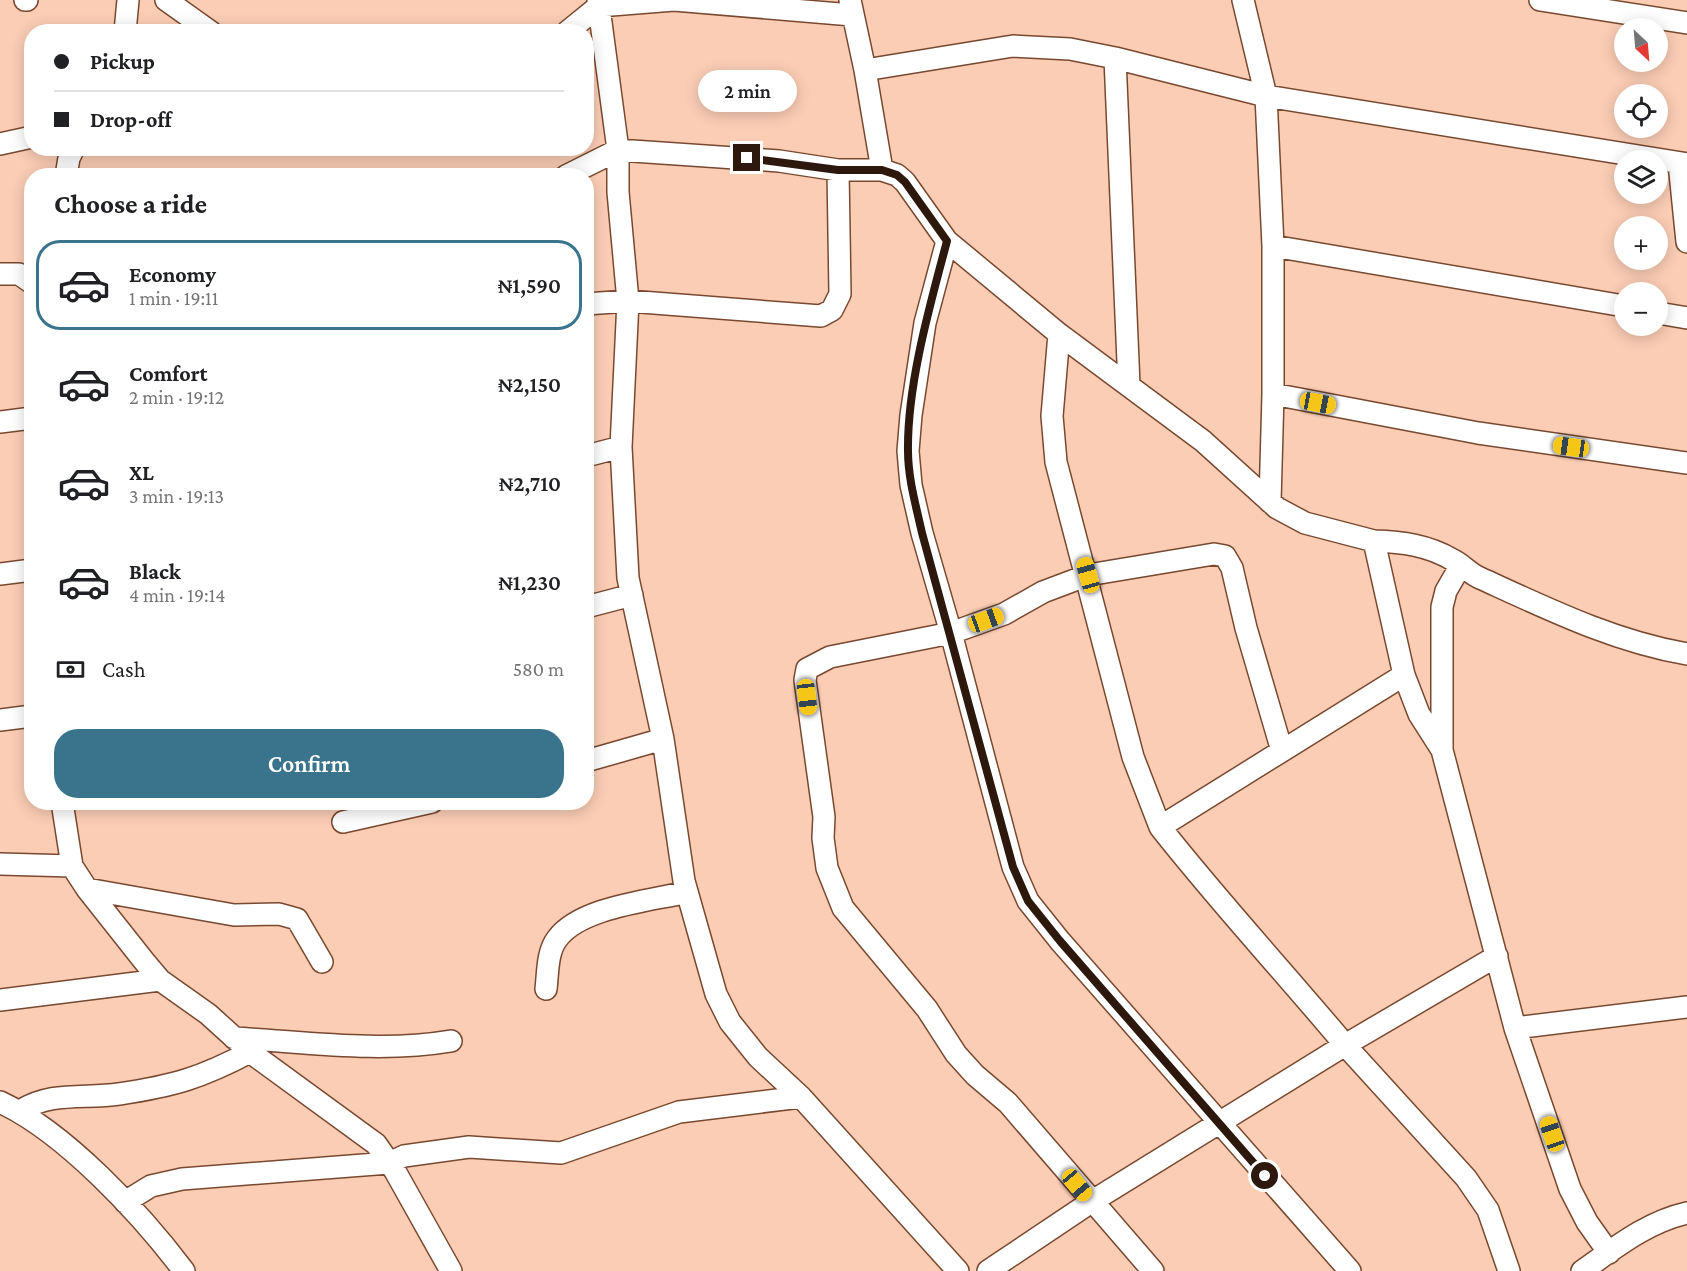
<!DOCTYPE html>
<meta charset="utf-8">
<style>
body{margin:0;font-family:"Crimson Pro",serif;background:#f6f6f6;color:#202124;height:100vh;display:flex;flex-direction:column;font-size:22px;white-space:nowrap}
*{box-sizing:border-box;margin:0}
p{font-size:20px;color:#757577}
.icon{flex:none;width:33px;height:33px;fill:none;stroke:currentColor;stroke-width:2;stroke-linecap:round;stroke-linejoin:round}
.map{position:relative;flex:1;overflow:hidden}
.drawer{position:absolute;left:24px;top:168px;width:570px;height:642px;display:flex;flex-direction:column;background:#fff;border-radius:24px;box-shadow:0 3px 15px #0003}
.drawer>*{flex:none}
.hud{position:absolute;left:24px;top:24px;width:570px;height:132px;border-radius:24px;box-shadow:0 3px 15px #0003;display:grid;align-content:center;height:132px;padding:0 30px;background:#fff}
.needle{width:39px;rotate:154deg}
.fabs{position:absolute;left:1614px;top:18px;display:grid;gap:12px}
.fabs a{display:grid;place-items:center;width:54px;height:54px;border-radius:50%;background:#fff;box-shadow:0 3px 15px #0003;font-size:30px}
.end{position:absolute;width:27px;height:27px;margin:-14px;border:8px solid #2d180d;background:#fff;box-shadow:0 0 0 3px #fff}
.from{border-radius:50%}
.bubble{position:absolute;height:42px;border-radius:21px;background:#fff;box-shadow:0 3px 15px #0003;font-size:20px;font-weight:600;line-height:42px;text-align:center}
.car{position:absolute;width:18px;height:36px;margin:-18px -9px;border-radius:8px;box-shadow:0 0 4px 2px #0007;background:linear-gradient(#f5c518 24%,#345 0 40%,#f5c518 0 76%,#345 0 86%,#f5c518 0)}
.hud b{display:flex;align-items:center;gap:21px;height:57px;font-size:22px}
.hud b+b{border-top:2px solid #e0e0e0}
.hud i{width:15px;height:15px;background:#202124}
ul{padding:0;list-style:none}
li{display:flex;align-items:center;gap:18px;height:90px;margin:0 12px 9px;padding:0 18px;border:3px solid transparent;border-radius:24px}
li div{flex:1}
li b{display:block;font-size:22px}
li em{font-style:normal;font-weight:600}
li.selected{border-color:#39738c}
li>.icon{width:54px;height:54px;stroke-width:1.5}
h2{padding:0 30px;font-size:27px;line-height:72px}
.pay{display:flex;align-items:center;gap:15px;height:66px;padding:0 30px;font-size:22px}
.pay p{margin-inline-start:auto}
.action{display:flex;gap:12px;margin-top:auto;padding:12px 30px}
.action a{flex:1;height:69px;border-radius:24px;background:#39738c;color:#fff;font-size:24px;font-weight:600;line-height:69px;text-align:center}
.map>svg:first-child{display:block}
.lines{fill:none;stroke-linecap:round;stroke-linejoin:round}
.minor-casing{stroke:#79482e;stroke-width:24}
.minor{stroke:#fff;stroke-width:21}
.route{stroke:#2d180d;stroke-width:8}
</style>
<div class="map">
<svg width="1687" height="1271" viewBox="0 0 1687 1271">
<rect width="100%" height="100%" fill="#fbcdb5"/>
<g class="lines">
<defs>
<path id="minor" d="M 25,0 L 27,0
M 166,0 L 211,32
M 598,0 L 618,150 L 618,192 L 628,301 L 621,447 L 628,578 L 663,739 L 684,881 L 716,994 L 730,1022 L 758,1057 L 801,1097 L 958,1271
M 850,0 L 865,70
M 1540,0 L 1687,23
M 125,32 L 128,0
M 567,32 L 599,6 L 674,0 L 852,15
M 0,144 L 32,137
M 1679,163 L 1687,242
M 882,170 L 865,70 L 1013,46 L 1070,49 L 1115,58
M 66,176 L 69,158 L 74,148
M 566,176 L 618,150 L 779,161 L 838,170 L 882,170 L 897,175 L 905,182 L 947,241 L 1059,334 L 1203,441 L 1277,508 L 1305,523 L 1374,541
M 947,241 L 925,323 L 911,415 L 908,451 L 911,485 L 922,533 L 951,633 L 1013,867 L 1028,901 L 1060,941 L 1350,1271
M 1273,246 L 1266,96 L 1687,164
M 0,274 L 19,274 L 32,283
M 586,304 L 628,301 L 821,316 L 832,310 L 840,294 L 838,170
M 1658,313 L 1687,318
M 1059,334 L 1052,416 L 1056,462 L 1133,757 L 1160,827 L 1404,675
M 1129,385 L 1115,58 L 1266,96 L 1243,0
M 1273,394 L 1273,246 L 1624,306
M 0,422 L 32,418
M 586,456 L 621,447
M 1270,502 L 1273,394 L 1478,433 L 1687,463
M 0,574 L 32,570
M 586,607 L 632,595
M 0,720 L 32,716
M 1442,749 L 1442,607 L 1446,591 L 1461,565
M 586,761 L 663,739
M 62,802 L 72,866 L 87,889 L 144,961 L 160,980 L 208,1014 L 250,1052 L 376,1144 L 395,1171 L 451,1271
M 343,822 L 432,802
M 1160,827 C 1219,902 1284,972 1345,1045 L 1497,956
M 0,864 L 72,866
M 87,889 L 234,915 L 279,914 L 297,919 L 322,962
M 546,989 C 548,973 547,952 557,939 C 580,907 650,901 687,892
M 0,1000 L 160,980
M 1515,1028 L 1442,750 L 1419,714 L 1404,675 L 1374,541 C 1402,542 1428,545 1453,560 C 1463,565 1470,574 1480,578 C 1548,609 1613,641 1687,654
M 234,1038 C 306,1042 380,1053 451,1041
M 0,1102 C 65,1132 141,1214 184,1271
M 20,1111 C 51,1091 84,1099 119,1094 C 173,1086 201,1078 250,1052
M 125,1202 L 151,1186 L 182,1179 L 389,1163 L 404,1156 L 469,1147 L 561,1153 L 679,1112 L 801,1097
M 1609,1253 L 1587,1222 L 1570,1189 L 1515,1028 L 1687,1007
M 988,1271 L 1091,1202 L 1345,1045 L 1466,1178 L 1488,1210 L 1509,1271
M 1153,1271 L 1008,1103 L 975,1075 L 956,1054 L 927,1009 L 843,908 L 827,868 L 823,838 L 824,817 L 805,680 L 807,669 L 830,657 L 951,633 L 1004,614 L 1043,592 L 1088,575 L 1214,554 L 1225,556 L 1232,568 L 1246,628 L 1282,751
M 1582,1271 C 1615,1248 1647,1222 1687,1213"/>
</defs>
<use href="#minor" class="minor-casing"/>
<use href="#minor" class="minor"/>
</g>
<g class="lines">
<path class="route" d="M 747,158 L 838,170 L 882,170 L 897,175 L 905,182 L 947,241 C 930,305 907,385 908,451 C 908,478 916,506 922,533 L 1013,867 L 1028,901 L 1060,941 L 1265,1176"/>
</g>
</svg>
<div class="fabs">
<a><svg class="needle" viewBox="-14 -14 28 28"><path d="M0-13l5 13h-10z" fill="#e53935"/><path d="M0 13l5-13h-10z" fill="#757577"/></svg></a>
<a><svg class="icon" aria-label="locate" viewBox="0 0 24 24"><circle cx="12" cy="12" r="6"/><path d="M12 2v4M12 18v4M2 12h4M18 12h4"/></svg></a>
<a><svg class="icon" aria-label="layers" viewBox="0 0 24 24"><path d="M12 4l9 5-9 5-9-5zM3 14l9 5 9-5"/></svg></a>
<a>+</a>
<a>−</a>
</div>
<i class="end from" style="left:1265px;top:1176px"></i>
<i class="end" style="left:747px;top:158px"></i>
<div class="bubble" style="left:698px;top:70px;width:99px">2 min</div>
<i class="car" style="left:1318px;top:403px;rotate:101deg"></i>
<i class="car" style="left:1571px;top:447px;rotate:278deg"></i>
<i class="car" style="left:1088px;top:575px;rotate:344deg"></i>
<i class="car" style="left:986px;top:620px;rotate:70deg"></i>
<i class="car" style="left:807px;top:697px;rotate:173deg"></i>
<i class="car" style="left:1552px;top:1134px;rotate:341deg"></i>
<i class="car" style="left:1077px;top:1185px;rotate:140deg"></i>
<div class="hud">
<b><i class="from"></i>Pickup</b>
<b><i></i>Drop-off</b>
</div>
<section class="drawer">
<h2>Choose a ride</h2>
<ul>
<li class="selected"><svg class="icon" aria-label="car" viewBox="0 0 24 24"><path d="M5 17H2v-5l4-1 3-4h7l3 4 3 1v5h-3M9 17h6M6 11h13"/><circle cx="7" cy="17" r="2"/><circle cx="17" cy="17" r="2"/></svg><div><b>Economy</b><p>1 min · 19:11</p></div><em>₦1,590</em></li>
<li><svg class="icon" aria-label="car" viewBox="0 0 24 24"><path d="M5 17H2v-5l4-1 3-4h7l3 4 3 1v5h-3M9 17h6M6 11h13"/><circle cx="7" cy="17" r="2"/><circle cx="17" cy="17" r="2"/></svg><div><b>Comfort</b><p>2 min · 19:12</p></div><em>₦2,150</em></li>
<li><svg class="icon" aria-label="car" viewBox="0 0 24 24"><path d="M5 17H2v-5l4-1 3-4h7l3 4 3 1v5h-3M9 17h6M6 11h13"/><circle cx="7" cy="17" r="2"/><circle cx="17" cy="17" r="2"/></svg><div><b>XL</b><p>3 min · 19:13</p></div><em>₦2,710</em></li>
<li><svg class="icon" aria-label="car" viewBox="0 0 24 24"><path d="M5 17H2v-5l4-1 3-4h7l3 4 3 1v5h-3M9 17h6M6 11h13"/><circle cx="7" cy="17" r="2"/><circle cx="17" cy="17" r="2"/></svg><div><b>Black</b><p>4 min · 19:14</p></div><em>₦1,230</em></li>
</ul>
<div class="pay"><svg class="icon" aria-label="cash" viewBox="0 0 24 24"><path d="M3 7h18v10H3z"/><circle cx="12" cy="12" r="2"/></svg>Cash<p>580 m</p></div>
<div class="action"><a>Confirm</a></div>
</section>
</div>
